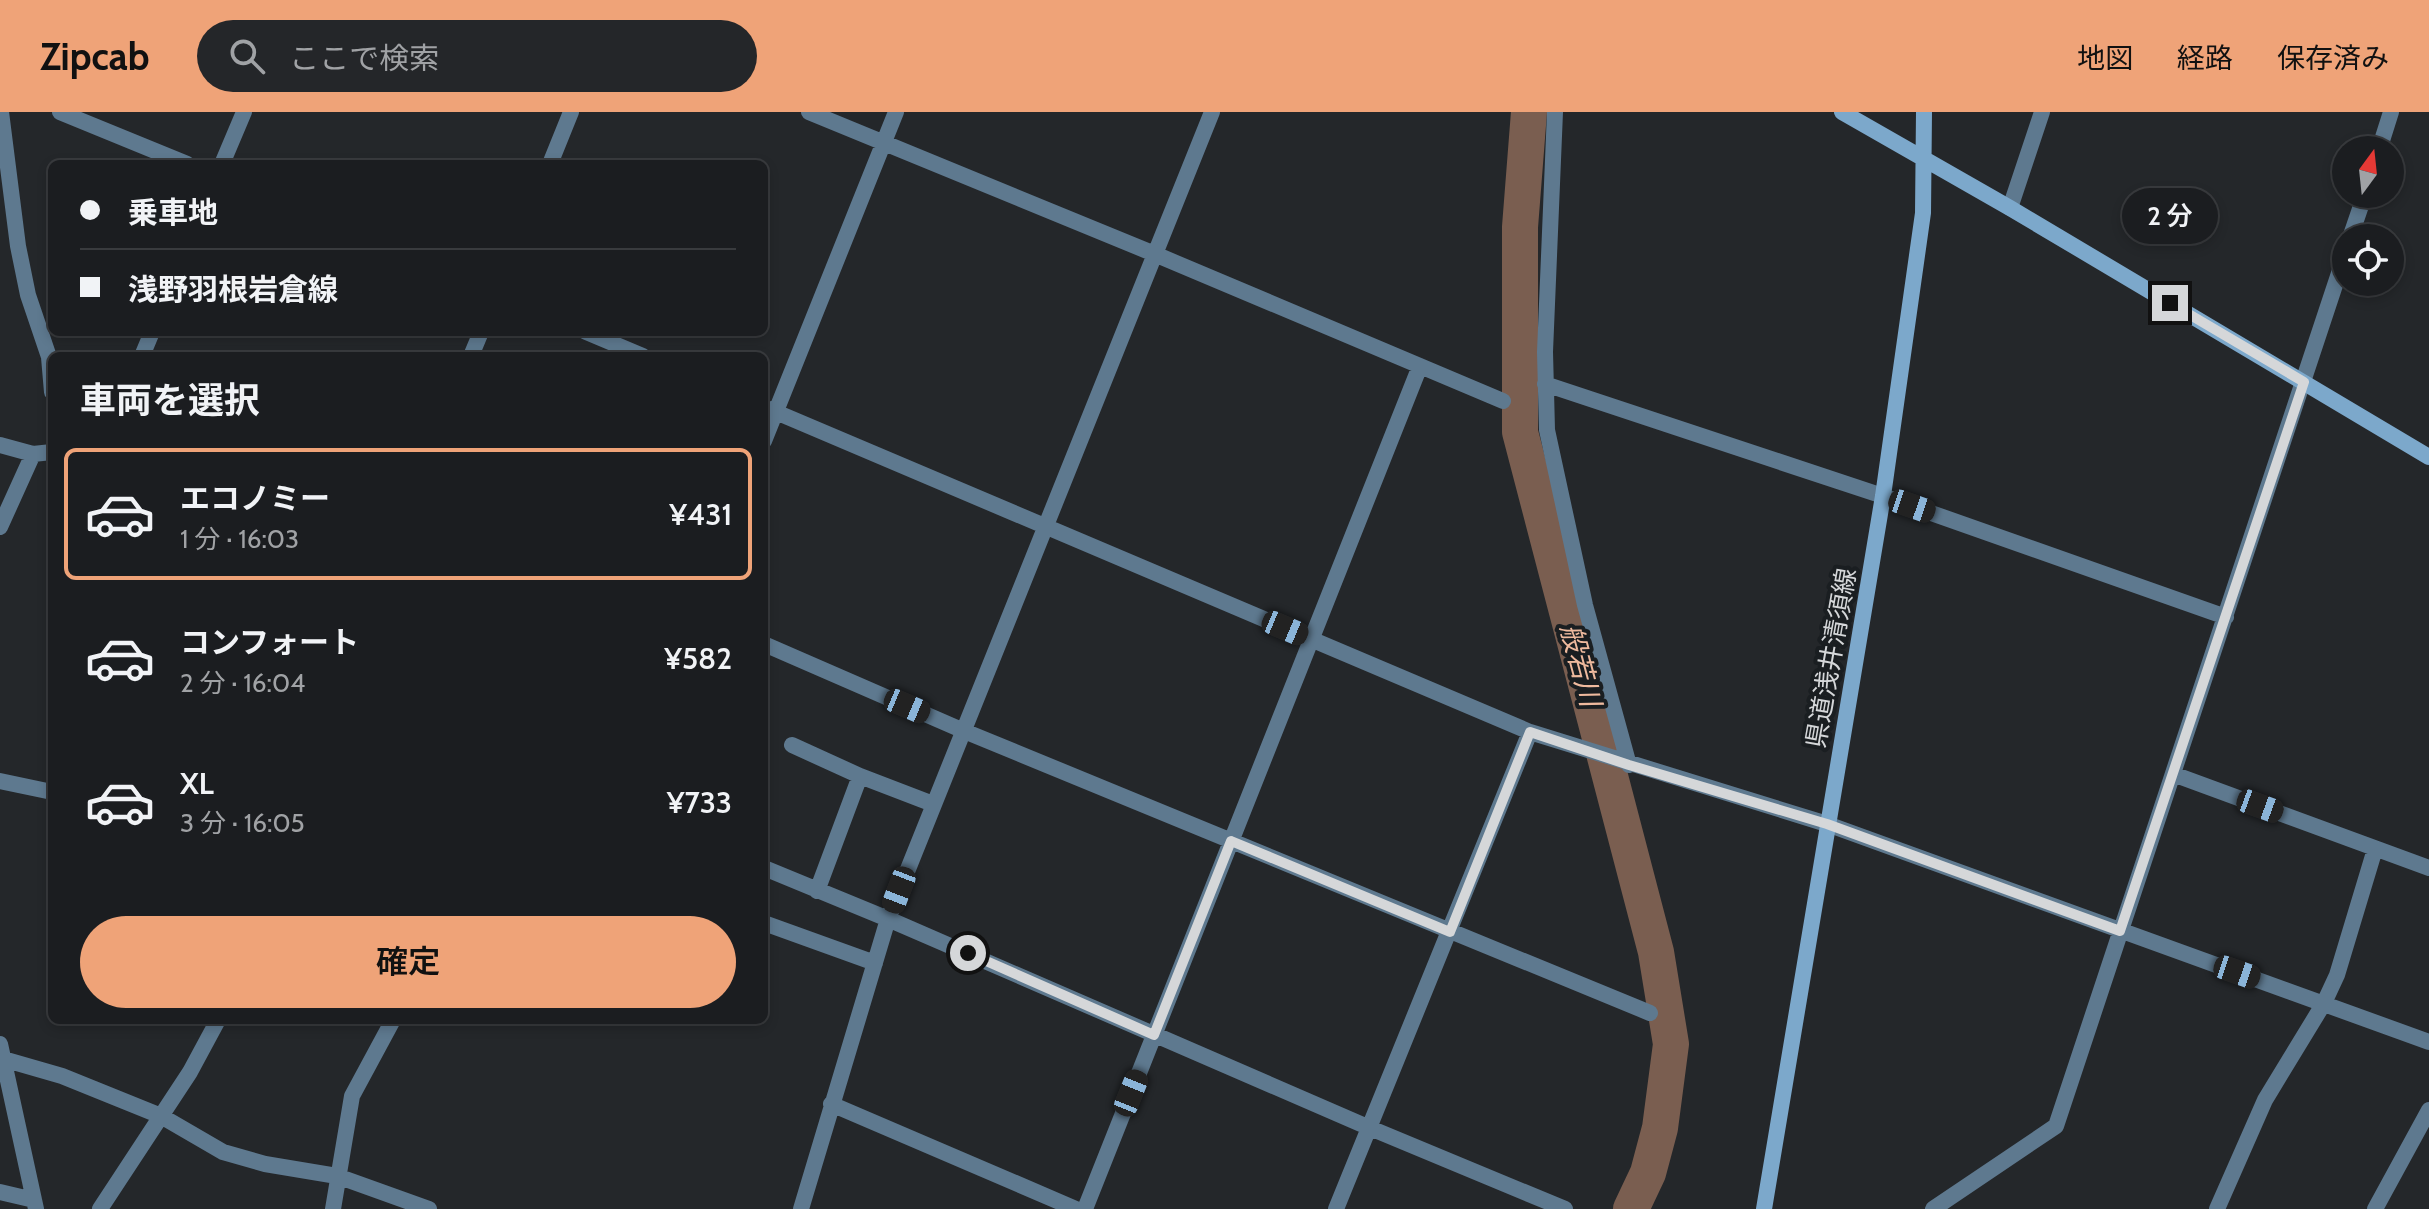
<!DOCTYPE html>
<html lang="ja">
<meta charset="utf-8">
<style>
body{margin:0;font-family:Cabin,"Noto Sans JP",sans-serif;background:#242629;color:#f1f3f6;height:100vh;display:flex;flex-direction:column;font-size:30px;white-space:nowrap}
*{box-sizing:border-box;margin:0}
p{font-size:26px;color:#a0a2a5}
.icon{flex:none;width:44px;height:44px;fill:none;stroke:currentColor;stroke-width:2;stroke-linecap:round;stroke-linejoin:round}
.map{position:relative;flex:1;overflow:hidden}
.details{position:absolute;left:48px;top:240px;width:720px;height:672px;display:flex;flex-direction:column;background:#1b1d20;border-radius:12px;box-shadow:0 4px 12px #0003,0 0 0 2px #393b3e}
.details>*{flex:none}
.banner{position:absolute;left:48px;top:48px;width:720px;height:176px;border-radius:12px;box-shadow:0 4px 12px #0003,0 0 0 2px #393b3e;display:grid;align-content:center;height:176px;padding:0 32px;background:#1b1d20}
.needle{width:52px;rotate:15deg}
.controls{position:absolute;left:2332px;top:24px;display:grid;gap:16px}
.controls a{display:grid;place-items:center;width:72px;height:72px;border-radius:50%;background:#1b1d20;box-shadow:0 4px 12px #0003,0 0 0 2px #393b3e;font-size:40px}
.end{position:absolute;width:36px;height:36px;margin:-18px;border:10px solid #d5d7d9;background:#111;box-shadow:0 0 0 4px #111}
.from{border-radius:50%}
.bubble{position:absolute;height:56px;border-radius:28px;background:#1b1d20;box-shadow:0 4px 12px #0003,0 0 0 2px #393b3e;font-size:26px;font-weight:600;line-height:56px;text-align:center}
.car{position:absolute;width:24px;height:48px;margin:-24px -12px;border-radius:10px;box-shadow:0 0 6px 2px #0007;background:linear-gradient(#222 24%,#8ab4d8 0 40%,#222 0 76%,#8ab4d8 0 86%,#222 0)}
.banner b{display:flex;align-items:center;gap:28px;height:76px;font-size:30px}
.banner b+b{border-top:2px solid #393b3e}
.banner i{width:20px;height:20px;background:#f1f3f6}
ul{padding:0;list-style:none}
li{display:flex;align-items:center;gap:24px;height:132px;margin:0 16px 12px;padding:0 16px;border:4px solid transparent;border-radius:12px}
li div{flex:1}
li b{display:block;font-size:30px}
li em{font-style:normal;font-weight:600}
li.on{border-color:#efa378}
li>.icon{width:72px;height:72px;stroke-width:1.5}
h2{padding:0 32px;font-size:36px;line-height:96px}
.action{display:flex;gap:16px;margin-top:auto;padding:16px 32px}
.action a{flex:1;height:92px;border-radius:48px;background:#efa378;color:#111;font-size:32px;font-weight:600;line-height:92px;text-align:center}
header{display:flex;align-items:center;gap:48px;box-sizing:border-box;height:112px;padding:0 40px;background:#efa378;color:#111}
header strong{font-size:38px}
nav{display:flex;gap:44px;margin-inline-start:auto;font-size:28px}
.search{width:560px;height:72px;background:#242629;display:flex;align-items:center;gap:20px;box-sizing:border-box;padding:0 28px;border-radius:44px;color:#a0a2a5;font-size:30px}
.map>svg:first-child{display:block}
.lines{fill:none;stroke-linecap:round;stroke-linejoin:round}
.river{stroke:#7a5e50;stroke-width:36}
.street{stroke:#5e798f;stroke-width:16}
.secondary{stroke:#7ca8cb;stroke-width:16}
.route{stroke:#d5d7d9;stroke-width:10}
.labels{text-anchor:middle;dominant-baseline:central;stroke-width:8;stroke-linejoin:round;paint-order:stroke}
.street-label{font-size:26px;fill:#d5d7d9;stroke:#1a1e21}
.water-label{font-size:28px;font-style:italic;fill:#efba9e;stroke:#1a1e21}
</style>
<header>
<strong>Zipcab</strong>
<div class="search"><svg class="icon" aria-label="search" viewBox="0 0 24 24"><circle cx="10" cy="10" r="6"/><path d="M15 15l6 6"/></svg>ここで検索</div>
<nav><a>地図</a><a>経路</a><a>保存済み</a></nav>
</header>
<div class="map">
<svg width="2429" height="1097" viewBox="0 0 2429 1097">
<rect width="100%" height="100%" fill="#24272a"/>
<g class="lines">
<path class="river" d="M 1529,0 L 1520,115 L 1520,320 L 1656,840 L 1671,932 L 1660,1016 L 1648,1061 L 1631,1097"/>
<path class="street" d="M 1,0 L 18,134 L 28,183 L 49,245 L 52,280
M 60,0 L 187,52
M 809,0 L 1157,143 L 1503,289
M 1555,0 L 1545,240 L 1547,318 L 1585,493 L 1629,653
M 2379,38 L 2391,0
M 222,52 L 244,0
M 550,52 L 571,0
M 2010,96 L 2042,0
M 2350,126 L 2365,82
M 586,220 L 643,244
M 142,244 L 152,220
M 471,244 L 481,220
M 1545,272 L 1883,384 L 2226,505
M 764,295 L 1530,620 L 1827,712 L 2429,930
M 764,329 L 896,0
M 0,333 L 33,342 L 52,340
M 0,415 L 33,342
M 764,532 L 964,619 L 1650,901
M 792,633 L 860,664
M 2173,662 L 2429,756
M 0,669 L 52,680
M 764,756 L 888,807 L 1370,1016 L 1565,1097
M 817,779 L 860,664 L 933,692
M 764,811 L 875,851
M 0,932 L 36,1097
M 3,947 L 62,964 L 161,1004 L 223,1040 L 265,1052 L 337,1064 L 429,1097
M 831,992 L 1076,1097
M 0,1080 L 34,1088
M 100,1097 L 190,960 L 218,908
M 333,1097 L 352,984 L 393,908
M 801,1097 L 888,807 L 1212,0
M 1085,1097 L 1420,254
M 1336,1097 L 1530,620
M 1933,1097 L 2056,1014 L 2346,140
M 2217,1097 L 2265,988 L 2324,891 L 2337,863 L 2375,737
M 2375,1097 L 2429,998"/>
<path class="secondary" d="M 1842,0 L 2010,96 L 2429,345
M 1764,1097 L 1883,384 L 1923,101 L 1924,0"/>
</g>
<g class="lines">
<path class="route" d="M 968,841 L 1154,923 L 1231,729 L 1450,820 L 1530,620 L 1629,653 L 1827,712 L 2120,819 L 2304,270 L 2170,191"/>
</g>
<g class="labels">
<g class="street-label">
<text transform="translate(1831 546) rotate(-80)">県道浅井清須線</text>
</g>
<g class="water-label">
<text transform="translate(1581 553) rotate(75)">般若川</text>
</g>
</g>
</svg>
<div class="controls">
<a><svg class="needle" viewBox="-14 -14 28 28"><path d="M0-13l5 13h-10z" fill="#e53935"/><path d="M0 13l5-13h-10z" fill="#a0a2a5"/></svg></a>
<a><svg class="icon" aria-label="locate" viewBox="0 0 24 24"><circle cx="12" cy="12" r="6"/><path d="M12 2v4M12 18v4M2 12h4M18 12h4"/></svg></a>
</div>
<i class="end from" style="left:968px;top:841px"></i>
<i class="end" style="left:2170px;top:191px"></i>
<div class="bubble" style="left:2122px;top:76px;width:96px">2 分</div>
<i class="car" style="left:1912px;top:394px;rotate:109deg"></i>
<i class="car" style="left:1285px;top:516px;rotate:113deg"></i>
<i class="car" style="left:907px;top:594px;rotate:113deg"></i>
<i class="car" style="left:2260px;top:694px;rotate:110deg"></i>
<i class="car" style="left:899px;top:778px;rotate:201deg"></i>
<i class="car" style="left:2237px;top:860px;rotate:109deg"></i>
<i class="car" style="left:1131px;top:981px;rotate:22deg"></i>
<div class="banner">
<b><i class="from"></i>乗車地</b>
<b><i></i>浅野羽根岩倉線</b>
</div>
<section class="details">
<h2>車両を選択</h2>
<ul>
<li class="on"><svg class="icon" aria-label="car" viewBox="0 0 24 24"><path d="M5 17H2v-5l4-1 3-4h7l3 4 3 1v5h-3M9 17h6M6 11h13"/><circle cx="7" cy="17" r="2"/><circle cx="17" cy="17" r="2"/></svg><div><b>エコノミー</b><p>1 分 · 16:03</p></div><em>¥431</em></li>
<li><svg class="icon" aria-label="car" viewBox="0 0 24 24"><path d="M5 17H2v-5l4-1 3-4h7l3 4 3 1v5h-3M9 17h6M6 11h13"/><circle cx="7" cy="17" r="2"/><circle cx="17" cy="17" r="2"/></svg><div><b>コンフォート</b><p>2 分 · 16:04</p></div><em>¥582</em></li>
<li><svg class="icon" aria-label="car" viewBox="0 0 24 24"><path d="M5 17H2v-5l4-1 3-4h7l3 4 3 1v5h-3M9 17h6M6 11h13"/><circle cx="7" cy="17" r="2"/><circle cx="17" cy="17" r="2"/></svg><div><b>XL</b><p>3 分 · 16:05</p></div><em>¥733</em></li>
</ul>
<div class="action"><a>確定</a></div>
</section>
</div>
